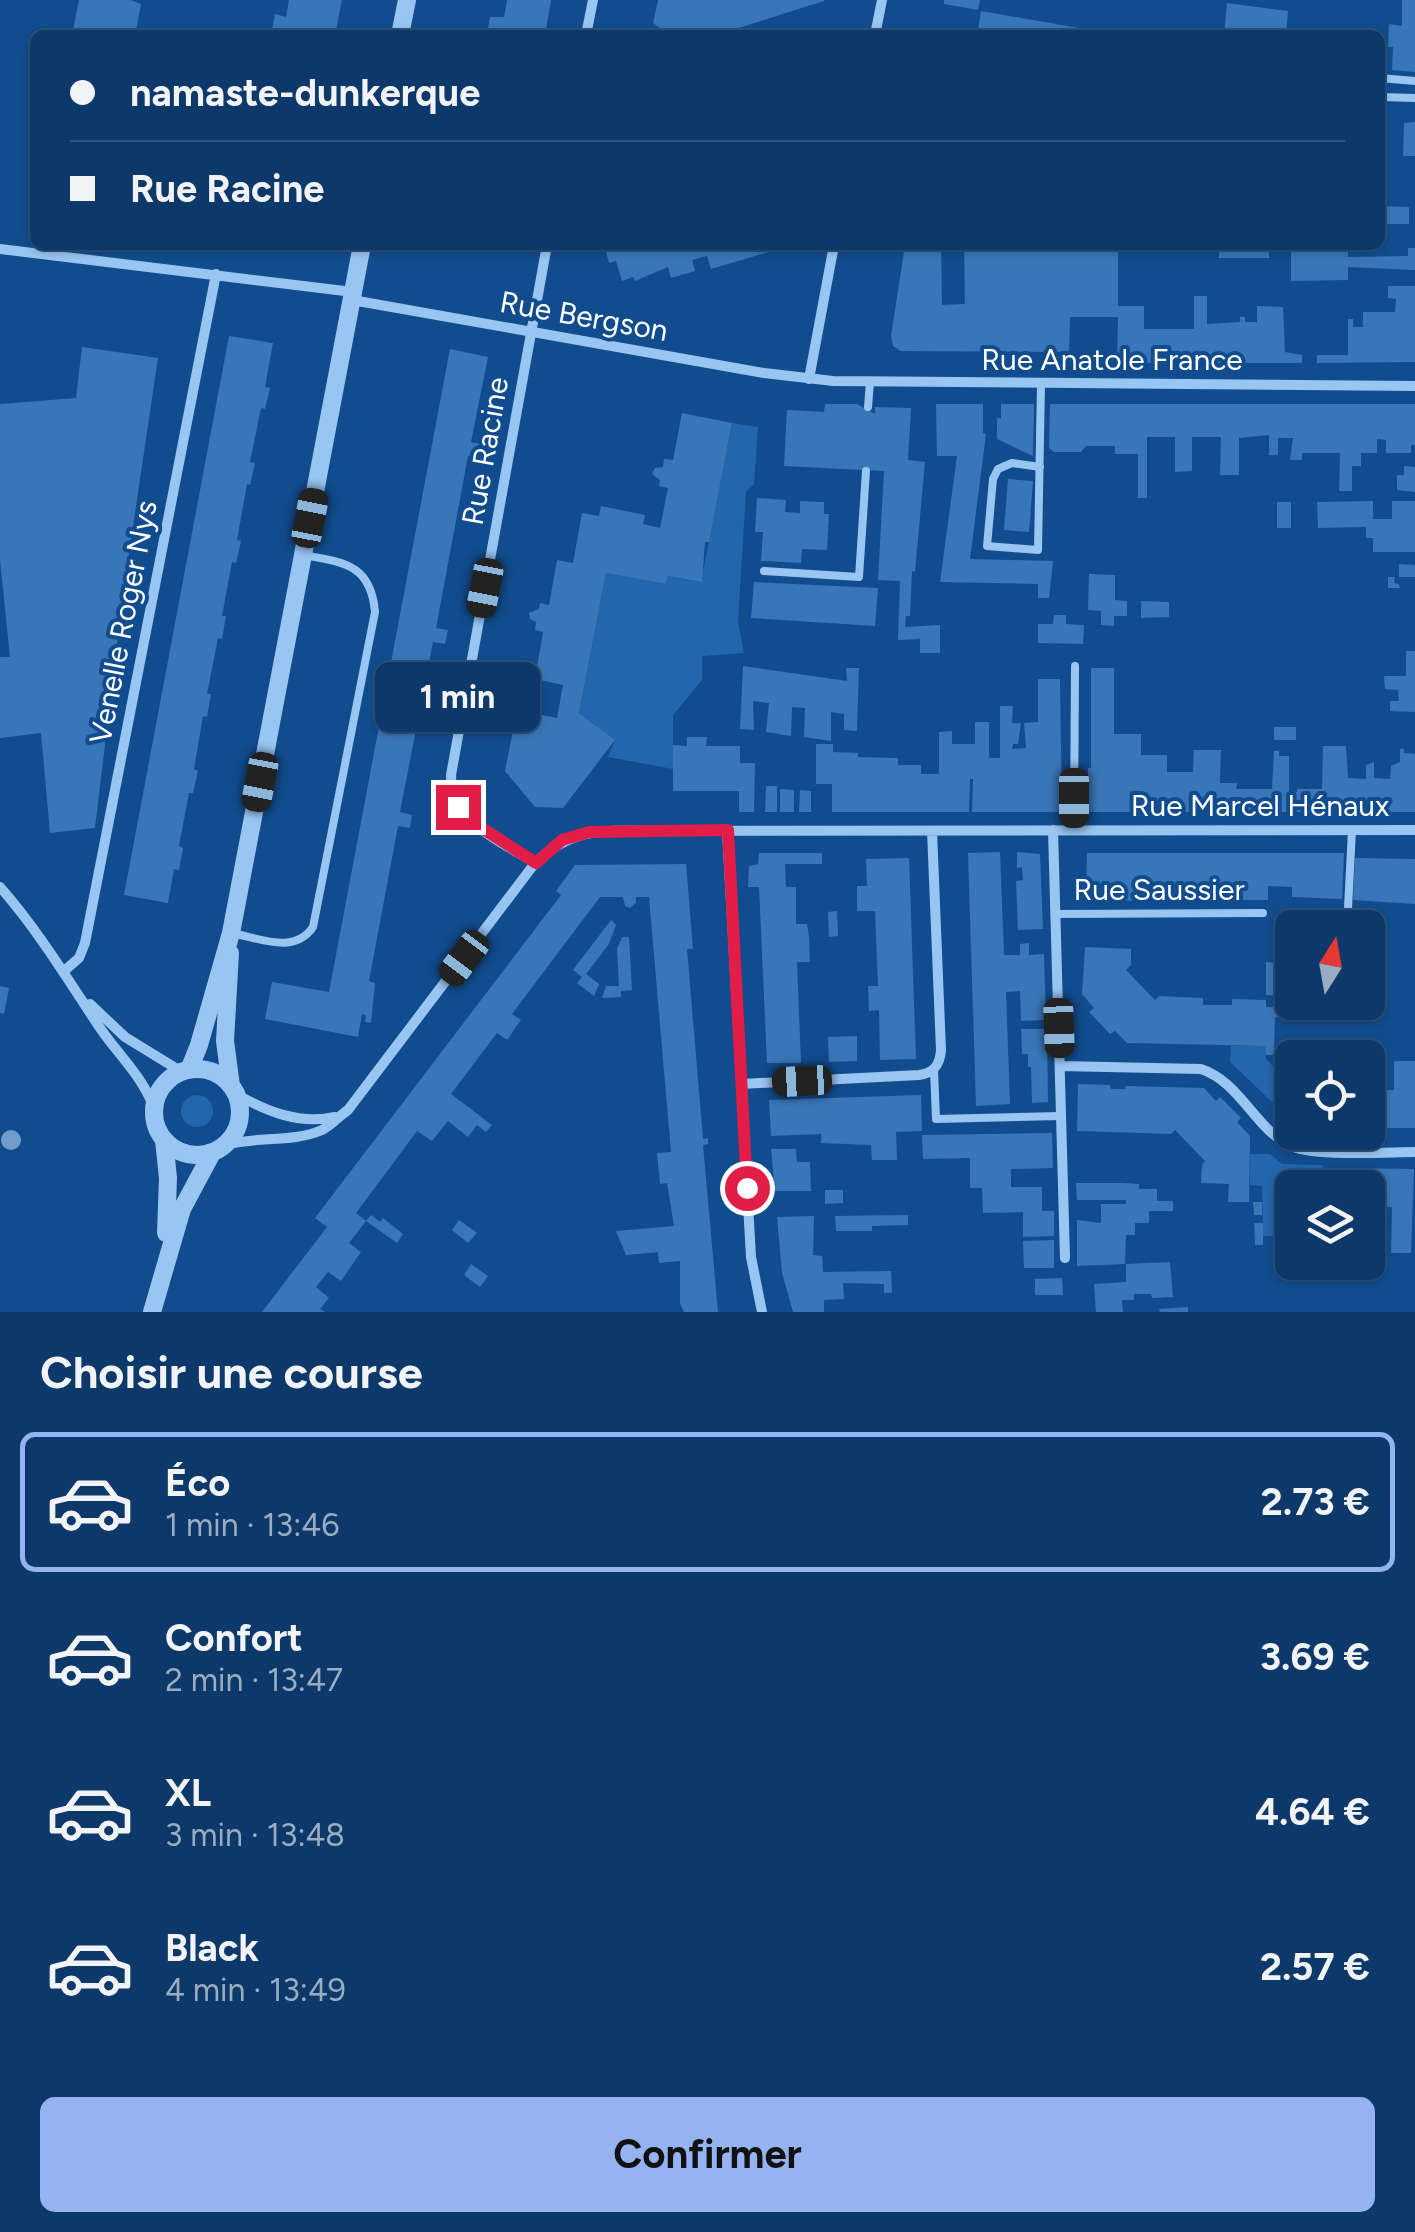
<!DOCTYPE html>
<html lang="fr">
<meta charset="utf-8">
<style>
body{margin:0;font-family:Figtree,sans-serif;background:#1b4472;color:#f1f3f6;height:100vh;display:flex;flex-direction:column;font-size:38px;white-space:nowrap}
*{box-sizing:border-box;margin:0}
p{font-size:32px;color:#9aacc1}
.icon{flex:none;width:55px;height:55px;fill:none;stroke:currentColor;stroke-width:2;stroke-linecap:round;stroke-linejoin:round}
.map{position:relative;height:1312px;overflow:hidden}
.sheet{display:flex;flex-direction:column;background:#0d396a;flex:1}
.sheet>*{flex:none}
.hud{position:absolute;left:30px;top:30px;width:1355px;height:220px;border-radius:15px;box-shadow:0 2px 8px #0004,0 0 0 2px #2d537e;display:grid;align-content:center;height:220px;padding:0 40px;background:#0d396a}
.needle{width:65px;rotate:11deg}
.tools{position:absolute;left:1275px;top:910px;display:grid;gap:20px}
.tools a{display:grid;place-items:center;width:110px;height:110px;border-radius:15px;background:#0d396a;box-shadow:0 2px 8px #0004,0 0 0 2px #2d537e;font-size:50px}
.end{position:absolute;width:45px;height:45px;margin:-22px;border:12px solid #e11d48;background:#fff;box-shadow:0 0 0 5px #fff}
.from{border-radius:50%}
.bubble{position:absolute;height:70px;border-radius:15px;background:#0d396a;box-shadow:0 2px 8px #0004,0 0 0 2px #2d537e;font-size:32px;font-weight:700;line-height:70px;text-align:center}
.car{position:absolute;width:30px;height:60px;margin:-30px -15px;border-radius:12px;box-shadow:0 0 8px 2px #0007;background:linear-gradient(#222 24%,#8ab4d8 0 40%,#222 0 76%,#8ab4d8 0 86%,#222 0)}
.hud b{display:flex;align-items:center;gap:35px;height:95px;font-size:38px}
.hud b+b{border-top:2px solid #2d537e}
.hud i{width:25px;height:25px;background:#f1f3f6}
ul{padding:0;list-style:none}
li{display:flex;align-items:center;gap:30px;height:140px;margin:0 20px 15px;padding:0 20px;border:5px solid transparent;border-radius:15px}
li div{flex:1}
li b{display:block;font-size:38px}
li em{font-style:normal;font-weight:700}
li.active{border-color:#95b2f1}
li>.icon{width:90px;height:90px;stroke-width:1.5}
h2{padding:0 40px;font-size:45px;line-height:120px}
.cta{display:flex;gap:20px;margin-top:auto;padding:20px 40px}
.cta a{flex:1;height:115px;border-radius:15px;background:#95b2f1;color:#111;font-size:40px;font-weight:700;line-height:115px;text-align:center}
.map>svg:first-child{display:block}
.green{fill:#2266ad}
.building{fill:#3976b7}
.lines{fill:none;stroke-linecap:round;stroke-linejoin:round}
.service{stroke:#99c5f2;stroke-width:8}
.minor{stroke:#99c5f2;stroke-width:10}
.tertiary{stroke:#99c5f2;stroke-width:18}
.tree{fill:#719ccb}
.route{stroke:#e11d48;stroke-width:12}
.labels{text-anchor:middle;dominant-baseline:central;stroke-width:8;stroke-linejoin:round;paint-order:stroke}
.street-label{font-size:30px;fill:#fff;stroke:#114c8e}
</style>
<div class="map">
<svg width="1415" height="1312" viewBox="0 0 1415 1312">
<rect width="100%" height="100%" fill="#114c8e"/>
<path class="green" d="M 732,423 L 758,427 L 754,484 L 746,492 L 738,622 L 744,653 L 702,656 L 702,680 L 673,715 L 673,769 L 608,757 L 615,740 L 579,713 L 606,573 L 666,584 L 668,576 L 701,582 Z
M 1231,1046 L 1265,1046 L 1266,1059 L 1292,1085 L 1292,1121 L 1230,1062 Z
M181 1111a16 16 0 1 1 32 0a16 16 0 1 1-32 0Z
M 1250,1154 L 1270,1154 L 1282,1164 L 1323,1165 L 1323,1170 L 1332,1171 L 1332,1187 L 1292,1188 L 1292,1237 L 1263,1236 L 1262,1186 L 1250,1185 Z"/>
<path class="building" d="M 79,0 L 131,0 L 141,4 L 136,30 L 124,28 L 123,35 L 72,35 Z
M 289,0 L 342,0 L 335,35 L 271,35 L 275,14 L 286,17 Z
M 507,0 L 551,0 L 545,35 L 501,35 L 491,30 L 488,28 L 490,17 L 504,17 Z
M 658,0 L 824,0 L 824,1 L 716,35 L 670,35 L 653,23 Z
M 944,0 L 980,0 L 978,10 L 944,4 Z
M 1402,0 L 1415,0 L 1415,72 L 1392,70 L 1393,47 L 1388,47 L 1389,24 L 1402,26 Z
M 1227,3 L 1288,11 L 1286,35 L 1224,35 Z
M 981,11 L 1107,33 L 1107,35 L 977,35 Z
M 1415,122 L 1415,156 L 1403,156 L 1404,123 Z
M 1380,206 L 1409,207 L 1409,224 L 1380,224 Z
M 604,245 L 789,245 L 789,246 L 711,269 L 707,256 L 692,260 L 695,271 L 671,278 L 668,267 L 635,281 L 633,277 L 622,281 L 616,261 L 609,263 Z
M 905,245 L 941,245 L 942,305 L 965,304 L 964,245 L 1011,245 L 1011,249 L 1035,249 L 1035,245 L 1118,245 L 1118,306 L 1144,306 L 1144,329 L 1194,329 L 1194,296 L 1207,296 L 1207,324 L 1240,322 L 1240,317 L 1245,317 L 1245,322 L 1257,322 L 1257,306 L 1283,307 L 1285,352 L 1302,355 L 1302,363 L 1117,363 L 1118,317 L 1070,317 L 1069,352 L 901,351 L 893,346 L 891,336 Z
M 1291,245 L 1348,245 L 1348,257 L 1408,256 L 1408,248 L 1415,248 L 1415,270 L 1348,267 L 1348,280 L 1291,281 Z
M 1219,246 L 1269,246 L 1269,258 L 1219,258 Z
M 1388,286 L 1415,286 L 1415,362 L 1317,363 L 1317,355 L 1348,355 L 1348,319 L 1353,319 L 1353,327 L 1363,327 L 1363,312 L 1395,312 L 1396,299 L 1388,298 Z
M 229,336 L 273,343 L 265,387 L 270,388 L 265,409 L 261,408 L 250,462 L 255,463 L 250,485 L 247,484 L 237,540 L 241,541 L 236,563 L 232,562 L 222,616 L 226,616 L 222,639 L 218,638 L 207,694 L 211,694 L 207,717 L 203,716 L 194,769 L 198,771 L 193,793 L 189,793 L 179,846 L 183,848 L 179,870 L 174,869 L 168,903 L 124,895 Z
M 82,347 L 158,358 L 123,594 L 95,828 L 50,833 L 41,733 L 0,738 L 0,657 L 10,657 L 0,560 L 0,404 L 76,398 Z
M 450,349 L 488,357 L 471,442 L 483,444 L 480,458 L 468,456 L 436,628 L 448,630 L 445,644 L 433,642 L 400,812 L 412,815 L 410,828 L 398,826 L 369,981 L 375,983 L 371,1023 L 365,1022 L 366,1015 L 362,1014 L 358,1037 L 265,1019 L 272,982 L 329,992 Z
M 825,404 L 857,404 L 875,414 L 875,407 L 911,408 L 908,460 L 925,462 L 915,572 L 912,571 L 910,616 L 906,616 L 905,627 L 940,625 L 940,653 L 920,653 L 920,639 L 898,640 L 900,581 L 878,580 L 884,471 L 784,466 L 787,410 L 824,412 Z
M 936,404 L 983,404 L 983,433 L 986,434 L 970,559 L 1053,561 L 1049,598 L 1038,598 L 1038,584 L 940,582 L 957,456 L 937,456 Z
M 1001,404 L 1034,404 L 1033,456 L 997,439 L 997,418 L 1001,418 Z
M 1050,404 L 1415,404 L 1415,445 L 1411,445 L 1411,453 L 1386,453 L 1386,440 L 1377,439 L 1377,453 L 1361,453 L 1361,466 L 1352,466 L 1352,491 L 1339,491 L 1340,453 L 1302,453 L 1302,460 L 1290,460 L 1293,438 L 1278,438 L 1278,455 L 1269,455 L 1269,435 L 1239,438 L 1239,475 L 1220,475 L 1221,437 L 1192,437 L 1192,471 L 1175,472 L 1175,437 L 1147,437 L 1147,498 L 1138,498 L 1138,454 L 1115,454 L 1115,446 L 1086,446 L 1081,452 L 1054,452 L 1049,448 Z
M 682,413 L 732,423 L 709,542 L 705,542 L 702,582 L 668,576 L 666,584 L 606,573 L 579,713 L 615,740 L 563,808 L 535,807 L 505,771 L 517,710 L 557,718 L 563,685 L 535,679 L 543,632 L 535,630 L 536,622 L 530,619 L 529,613 L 539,609 L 540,603 L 549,605 L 557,560 L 573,563 L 582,513 L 599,516 L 601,506 L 645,515 L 643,524 L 660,528 L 668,488 L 659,486 L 660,480 L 652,474 L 655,468 L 663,467 L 664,459 L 673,460 Z
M 1404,466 L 1415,467 L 1415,492 L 1397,490 L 1397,475 L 1404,475 Z
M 1008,479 L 1033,481 L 1029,532 L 1004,530 Z
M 757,498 L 786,500 L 785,512 L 800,513 L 800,501 L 824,502 L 824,514 L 829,514 L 827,550 L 802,549 L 801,563 L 761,561 L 763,532 L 755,532 Z
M 1373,501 L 1373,519 L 1392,519 L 1392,501 L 1415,501 L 1415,552 L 1373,552 L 1373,538 L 1366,538 L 1366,527 L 1318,528 L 1317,502 Z
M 1277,502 L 1291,502 L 1291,528 L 1277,528 Z
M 1399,564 L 1415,565 L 1415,577 L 1399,577 Z
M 1089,574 L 1115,575 L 1115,600 L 1127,601 L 1127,616 L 1114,616 L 1114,626 L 1101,625 L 1101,611 L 1088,610 Z
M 1388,577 L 1395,577 L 1394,583 L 1399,584 L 1400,588 L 1388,588 Z
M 754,582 L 878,588 L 875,626 L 751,618 Z
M 1141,601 L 1169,602 L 1169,617 L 1141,618 Z
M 1054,615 L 1066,615 L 1066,624 L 1084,625 L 1083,644 L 1038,643 L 1038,624 L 1053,624 Z
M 1406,651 L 1415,651 L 1415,712 L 1390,711 L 1390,701 L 1399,701 L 1398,690 L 1385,689 L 1384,676 L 1406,676 Z
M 743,666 L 847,681 L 846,668 L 859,668 L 857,731 L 844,730 L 844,714 L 831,712 L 831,741 L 804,737 L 805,708 L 792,707 L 791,736 L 766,732 L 769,703 L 753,701 L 754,730 L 740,729 Z
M 1091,668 L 1114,668 L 1114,734 L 1141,734 L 1141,755 L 1167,755 L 1167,772 L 1193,772 L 1194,750 L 1221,750 L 1220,783 L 1237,783 L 1236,789 L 1272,789 L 1274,751 L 1279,751 L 1279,756 L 1289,756 L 1289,791 L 1297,792 L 1297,789 L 1322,789 L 1323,746 L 1346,746 L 1348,778 L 1366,779 L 1366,765 L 1374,762 L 1374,778 L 1390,779 L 1391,766 L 1400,762 L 1400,749 L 1404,749 L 1404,753 L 1415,754 L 1415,812 L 1088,812 L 1088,768 L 1091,768 Z
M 1038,679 L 1060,679 L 1062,812 L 972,812 L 973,779 L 970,779 L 969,812 L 832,812 L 832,784 L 816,784 L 816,744 L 833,744 L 833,752 L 858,753 L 858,757 L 898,758 L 898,765 L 921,765 L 921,774 L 939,774 L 939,732 L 952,731 L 952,744 L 975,744 L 975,722 L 989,722 L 989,758 L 1000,758 L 1000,706 L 1013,706 L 1012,723 L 1021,723 L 1018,744 L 1013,744 L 1012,749 L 1026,748 L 1024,723 L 1038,722 Z
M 1274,727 L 1296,727 L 1296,740 L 1274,740 Z
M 687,737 L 707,737 L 706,746 L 740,746 L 740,763 L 755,763 L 754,812 L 739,812 L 739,791 L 673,791 L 673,745 L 687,746 Z
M 766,786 L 777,786 L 777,812 L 765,812 Z
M 780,789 L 794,790 L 794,812 L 780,812 Z
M 800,790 L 811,791 L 811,812 L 799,812 Z
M 1000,852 L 1004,955 L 1020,955 L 1020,944 L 1029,943 L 1029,955 L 1044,954 L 1046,1020 L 1021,1021 L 1020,991 L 1006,992 L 1010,1104 L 976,1106 L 968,853 Z
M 1017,852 L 1040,854 L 1043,929 L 1018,930 L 1016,881 L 1023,880 L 1022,867 L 1017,868 Z
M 759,853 L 822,853 L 822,864 L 785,864 L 786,887 L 796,887 L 796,924 L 807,924 L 809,937 L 810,962 L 797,962 L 801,1063 L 767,1063 L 759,887 L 748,887 L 749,866 L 758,864 Z
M 1087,853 L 1344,853 L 1342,899 L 1292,897 L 1292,887 L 1268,886 L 1268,900 L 1086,901 Z
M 909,858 L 916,1059 L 880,1060 L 879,1010 L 869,1011 L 868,986 L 878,986 L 875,911 L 857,911 L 857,886 L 867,886 L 866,859 Z
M 1355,858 L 1415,859 L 1415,904 L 1353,900 Z
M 686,864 L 693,949 L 687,949 L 703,1139 L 708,1138 L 708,1144 L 703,1145 L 718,1312 L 684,1312 L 680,1303 L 680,1261 L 659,1263 L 658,1252 L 626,1255 L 616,1231 L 674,1226 L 667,1183 L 660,1184 L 657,1153 L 671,1152 L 649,897 L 636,897 L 636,903 L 630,908 L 625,906 L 623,897 L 600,897 L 512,1014 L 521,1020 L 507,1040 L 497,1033 L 451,1094 L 492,1125 L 486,1132 L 477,1125 L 468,1137 L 448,1121 L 432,1141 L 417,1131 L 356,1213 L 366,1221 L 349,1243 L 361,1252 L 341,1281 L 328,1272 L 316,1287 L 329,1298 L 320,1309 L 325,1312 L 262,1312 L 327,1227 L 315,1218 L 561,895 L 556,891 L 575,865 Z
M 837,911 L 838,936 L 829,937 L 828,912 Z
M 611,920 L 616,925 L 609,944 L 586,974 L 599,984 L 594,996 L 577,983 L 582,977 L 573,970 Z
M 622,937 L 629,937 L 632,990 L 621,991 L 621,997 L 602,998 L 606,986 L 619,986 L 617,949 Z
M 1085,947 L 1131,949 L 1131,965 L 1126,970 L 1155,1000 L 1159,996 L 1203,998 L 1203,1005 L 1232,1005 L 1232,999 L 1266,1000 L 1266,1007 L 1300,1008 L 1300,1018 L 1275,1017 L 1274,1055 L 1266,1055 L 1265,1046 L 1127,1043 L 1115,1031 L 1110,1034 L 1089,1012 L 1094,1008 L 1082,994 Z
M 1266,962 L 1292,964 L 1292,997 L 1266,995 Z
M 0,986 L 9,988 L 4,1014 L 0,1013 Z
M 1021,1029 L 1047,1029 L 1048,1102 L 1032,1103 L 1031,1067 L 1028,1067 L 1028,1054 L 1022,1054 Z
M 857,1036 L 857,1061 L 829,1062 L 828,1037 Z
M 1394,1061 L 1415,1061 L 1415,1128 L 1368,1128 L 1368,1089 L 1394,1090 Z
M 1078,1084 L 1110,1085 L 1111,1089 L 1125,1089 L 1126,1086 L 1204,1088 L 1216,1101 L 1220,1097 L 1241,1118 L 1237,1122 L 1250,1136 L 1249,1202 L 1228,1202 L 1229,1184 L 1201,1183 L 1202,1165 L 1205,1161 L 1175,1130 L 1171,1134 L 1077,1131 Z
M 921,1095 L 922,1131 L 896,1132 L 897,1160 L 872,1160 L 871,1145 L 821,1143 L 821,1134 L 771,1136 L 769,1100 Z
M 1052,1133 L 1053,1168 L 1011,1169 L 1011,1187 L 1042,1187 L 1042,1211 L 1054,1211 L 1054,1236 L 1023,1237 L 1023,1212 L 983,1213 L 982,1188 L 970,1188 L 970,1158 L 923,1159 L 922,1135 Z
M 771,1149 L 796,1149 L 797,1162 L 810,1162 L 811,1191 L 775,1191 Z
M 1332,1168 L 1414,1169 L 1411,1253 L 1391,1253 L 1392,1207 L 1368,1207 L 1368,1188 L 1332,1188 Z
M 1076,1183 L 1124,1183 L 1139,1184 L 1139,1189 L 1157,1189 L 1157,1201 L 1173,1201 L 1173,1211 L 1149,1211 L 1149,1223 L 1135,1223 L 1135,1235 L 1126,1235 L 1125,1264 L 1077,1266 L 1077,1220 L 1101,1223 L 1101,1204 L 1126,1204 L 1126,1200 L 1077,1200 Z
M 825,1190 L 843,1190 L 843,1203 L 825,1204 Z
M 1253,1202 L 1262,1202 L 1262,1215 L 1254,1215 Z
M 371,1215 L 380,1222 L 383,1218 L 403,1234 L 397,1243 L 366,1221 Z
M 908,1215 L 908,1225 L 872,1226 L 872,1231 L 836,1231 L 835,1216 Z
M 814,1216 L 813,1255 L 822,1256 L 823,1272 L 891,1271 L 892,1293 L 884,1293 L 884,1284 L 843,1283 L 844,1299 L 824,1300 L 824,1312 L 793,1312 L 782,1273 L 777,1217 Z
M 459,1220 L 477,1233 L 468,1243 L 452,1230 Z
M 1254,1223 L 1263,1223 L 1263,1245 L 1255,1245 Z
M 1054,1240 L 1054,1268 L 1024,1268 L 1023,1241 Z
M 1170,1262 L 1173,1297 L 1152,1298 L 1151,1294 L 1134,1294 L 1134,1300 L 1122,1300 L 1123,1312 L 1096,1312 L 1094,1284 L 1126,1282 L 1126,1264 Z
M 471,1264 L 488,1276 L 480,1287 L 464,1275 Z
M 1062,1278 L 1063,1295 L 1035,1295 L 1035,1279 Z
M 1188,1307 L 1188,1312 L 1160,1312 L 1159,1309 Z"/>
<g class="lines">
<path class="service" d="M 1380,78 L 1415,81
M 1380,97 L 1415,98
M 868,407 L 870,382
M 1040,467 L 1012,463 L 998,469 L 993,479 L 987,546 L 1038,550 L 1041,384
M 764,571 L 859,577 L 866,471
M 1074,830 L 1075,666
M 1056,914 L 1263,913
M 1347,928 L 1352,830
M 231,933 C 260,938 294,955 313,927 L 375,612 C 371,564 343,562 303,555
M 934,1070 L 936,1119 L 1061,1116"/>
<path class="minor" d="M 586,35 L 593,0
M 875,35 L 882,0
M 0,249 L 353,292
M 352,300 L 764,373 L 833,381 L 1415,386
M 809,379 L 834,245
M 1053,830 L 1065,1258
M 727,831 L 751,1257 L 762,1312
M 535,863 C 501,841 451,822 451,775 L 547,245
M 0,887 C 37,929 67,978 98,1025 C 117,1054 142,1075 154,1108
M 63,972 L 79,958 L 85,943 L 216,274
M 90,1004 L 125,1037 L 182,1072
M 1060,1066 L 1201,1069 C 1240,1082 1254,1127 1289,1145 C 1311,1157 1387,1152 1415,1152
M 741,1084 L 919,1075 C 934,1073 940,1065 941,1050 L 932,831
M 236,1094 C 266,1111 299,1125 335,1117
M 225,1145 C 256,1136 292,1143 322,1130 C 332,1125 339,1116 348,1110 L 535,863 C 576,824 611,831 664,831 L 1415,830"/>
<path class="tertiary" d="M 400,35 L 407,0
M 230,953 L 225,1041 L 231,1086
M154 1112a43 43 0 1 1 86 0a43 43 0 1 1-86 0Z
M 189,1070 L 199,1045 L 231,933 L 362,245
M 164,1140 L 168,1178 L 166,1233
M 152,1312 L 182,1209 L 212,1153"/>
</g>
<circle class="tree" cx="11" cy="1140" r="10"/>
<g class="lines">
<path class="route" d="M 458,807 L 474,823 L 536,863 L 562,840 L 589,832 L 728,830 L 747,1188"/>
</g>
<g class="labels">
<g class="street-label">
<text transform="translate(584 316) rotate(10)">Rue Bergson</text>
<text x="1112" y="359">Rue Anatole France</text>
<text transform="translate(485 451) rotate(-80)">Rue Racine</text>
<text transform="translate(123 622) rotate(-79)">Venelle Roger Nys</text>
<text x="1260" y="805">Rue Marcel Hénaux</text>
<text x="1159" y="889">Rue Saussier</text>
</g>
</g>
</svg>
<div class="tools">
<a><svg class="needle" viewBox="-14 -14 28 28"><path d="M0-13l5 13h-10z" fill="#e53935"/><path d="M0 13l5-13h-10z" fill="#9aacc1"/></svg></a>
<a><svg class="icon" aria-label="locate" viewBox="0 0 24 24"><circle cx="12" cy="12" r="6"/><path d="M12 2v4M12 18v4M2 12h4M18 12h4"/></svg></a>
<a><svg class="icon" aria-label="layers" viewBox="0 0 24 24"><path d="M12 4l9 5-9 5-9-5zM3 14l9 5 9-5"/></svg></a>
</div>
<i class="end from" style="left:747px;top:1188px"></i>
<i class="end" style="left:458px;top:807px"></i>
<div class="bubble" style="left:375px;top:662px;width:165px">1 min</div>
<i class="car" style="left:310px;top:518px;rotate:11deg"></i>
<i class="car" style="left:485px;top:588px;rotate:191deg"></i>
<i class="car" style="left:260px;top:782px;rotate:191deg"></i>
<i class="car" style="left:1074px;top:798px;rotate:180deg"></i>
<i class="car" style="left:464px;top:958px;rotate:217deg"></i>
<i class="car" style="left:1059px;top:1028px;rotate:178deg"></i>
<i class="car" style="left:802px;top:1081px;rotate:267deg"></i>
<div class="hud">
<b><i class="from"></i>namaste-dunkerque</b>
<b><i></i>Rue Racine</b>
</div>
</div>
<section class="sheet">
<h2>Choisir une course</h2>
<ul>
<li class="active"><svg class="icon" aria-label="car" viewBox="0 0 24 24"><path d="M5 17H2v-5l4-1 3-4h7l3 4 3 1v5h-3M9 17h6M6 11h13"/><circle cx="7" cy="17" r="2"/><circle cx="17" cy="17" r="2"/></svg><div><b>Éco</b><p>1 min · 13:46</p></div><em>2.73 €</em></li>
<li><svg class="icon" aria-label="car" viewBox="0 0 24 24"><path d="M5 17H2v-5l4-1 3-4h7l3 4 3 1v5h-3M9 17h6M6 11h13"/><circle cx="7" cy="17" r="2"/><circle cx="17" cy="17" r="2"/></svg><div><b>Confort</b><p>2 min · 13:47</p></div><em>3.69 €</em></li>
<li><svg class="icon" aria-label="car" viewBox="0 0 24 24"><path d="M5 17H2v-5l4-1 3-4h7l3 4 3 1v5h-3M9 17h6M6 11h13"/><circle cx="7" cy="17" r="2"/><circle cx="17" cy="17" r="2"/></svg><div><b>XL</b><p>3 min · 13:48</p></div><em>4.64 €</em></li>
<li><svg class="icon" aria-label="car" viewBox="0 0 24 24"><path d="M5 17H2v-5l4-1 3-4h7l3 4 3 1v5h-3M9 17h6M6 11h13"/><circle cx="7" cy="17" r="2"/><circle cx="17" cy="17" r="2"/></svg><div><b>Black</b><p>4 min · 13:49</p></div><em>2.57 €</em></li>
</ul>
<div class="cta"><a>Confirmer</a></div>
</section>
